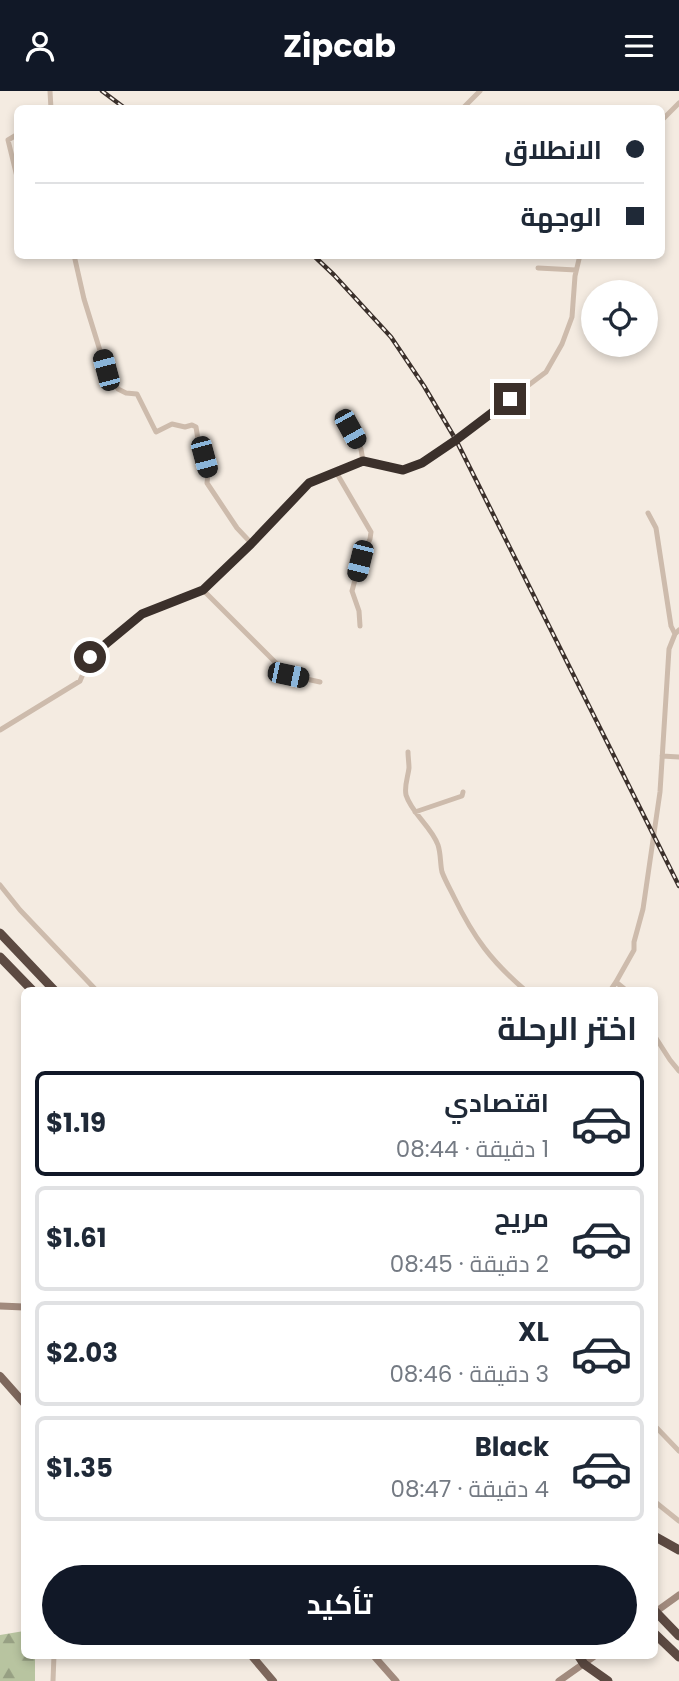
<!DOCTYPE html>
<html lang="ar">
<meta charset="utf-8">
<style>
body{margin:0;font-family:Poppins,Cairo,sans-serif;background:#f2f2f3;color:#1f2937;direction:rtl;height:100vh;display:flex;flex-direction:column;font-size:26px;white-space:nowrap}
*{box-sizing:border-box;margin:0}
p{font-size:23px;color:#747a83}
.icon{flex:none;width:38px;height:38px;fill:none;stroke:currentColor;stroke-width:2;stroke-linecap:round;stroke-linejoin:round}
.map{position:relative;flex:1;overflow:hidden;direction:ltr}
.sheet{position:absolute;left:21px;top:896px;width:637px;height:672px;display:flex;flex-direction:column;background:#fff;border-radius:10px;box-shadow:0 4px 10px #0003;direction:rtl}
.sheet>*{flex:none}
.hud{position:absolute;left:14px;top:14px;width:651px;height:154px;border-radius:10px;box-shadow:0 4px 10px #0003;direction:rtl;display:grid;align-content:center;height:154px;padding:0 21px;background:#fff}
.fabs{position:absolute;left:581px;top:189px;display:grid;gap:14px}
.fabs a{display:grid;place-items:center;width:77px;height:77px;border-radius:50%;background:#fff;box-shadow:0 4px 10px #0003;font-size:35px}
.end{position:absolute;width:32px;height:32px;margin:-16px;border:9px solid #3b302b;background:#fff;box-shadow:0 0 0 4px #fff}
.from{border-radius:50%}
.car{position:absolute;width:21px;height:42px;margin:-21px -10px;border-radius:9px;box-shadow:0 0 5px 2px #0007;background:linear-gradient(#222 24%,#8ab4d8 0 40%,#222 0 76%,#8ab4d8 0 86%,#222 0)}
.hud b{display:flex;align-items:center;gap:24px;height:66px;font-size:26px}
.hud b+b{border-top:2px solid #e0e1e3}
.hud i{width:18px;height:18px;background:#1f2937}
ul{padding:0;list-style:none}
li{display:flex;align-items:center;gap:21px;height:105px;margin:0 14px 10px;padding:0 7px;border:4px solid #e0e1e3;border-radius:10px}
li div{flex:1}
li b{display:block;font-size:26px}
li em{font-style:normal;font-weight:700}
li.selected{border-color:#111827}
li>.icon{width:63px;height:63px;stroke-width:1.5}
h2{padding:0 21px;font-size:32px;line-height:84px}
.button{display:flex;gap:14px;margin-top:auto;padding:14px 21px}
.button a{flex:1;height:80px;border-radius:42px;background:#111827;color:#fff;font-size:28px;font-weight:700;line-height:80px;text-align:center}
header{display:flex;justify-content:space-between;align-items:center;height:91px;padding:0 21px;background:#111827;color:#fff;font-size:32px;font-weight:700}
.map>svg:first-child{display:block}
.forest{fill:url(#forest-firs)}
.lines{fill:none;stroke-linecap:round;stroke-linejoin:round}
.street{stroke:#cdbbac;stroke-width:5}
.secondary{stroke:#a18a7d;stroke-width:7}
.primary{stroke:#7d675c;stroke-width:8}
.highway{stroke:#5c4a42;stroke-width:9}
.rail-casing{stroke:#3b302b;stroke-width:4.5}
.rail{stroke:#fbf5ee;stroke-width:2;stroke-dasharray:5;stroke-linecap:butt}
.route{stroke:#3b302b;stroke-width:9}
</style>
<header><svg class="icon" aria-label="menu" viewBox="0 0 24 24"><path d="M4 6h16M4 12h16M4 18h16"/></svg>Zipcab<svg class="icon" aria-label="person" viewBox="0 0 24 24"><circle cx="12" cy="8" r="4"/><path d="M4 21q1-7 8-7t8 7"/></svg></header>
<div class="map">
<svg width="679" height="1590" viewBox="0 0 679 1590">
<defs>
<pattern id="forest-firs" width="22" height="20" patternUnits="userSpaceOnUse" patternTransform="scale(1.75)"><rect width="22" height="20" fill="#b8c4a0"/><path d="M5 1l3.5 6h-7zM16 11l3.5 6h-7z" fill="#97a083"/></pattern>
</defs>
<rect width="100%" height="100%" fill="#f4ebe1"/>
<path class="forest" d="M 24,1540 L 24,1564 L 35,1565 L 35,1590 L 0,1590 L 0,1544 Z"/>
<g class="lines">
<path class="street" d="M 50,0 L 51,18
M 462,18 L 480,0
M 662,29 L 679,12
M 18,43 L 8,49 L 18,90
M 74,164 L 84,208 L 106,279 L 118,298 L 126,302 L 137,303 L 156,341 L 172,333 L 185,336 L 192,334 L 196,336 L 199,355 L 208,382 L 207,392 L 237,437 L 252,453
M 538,177 L 576,179
M 342,327 L 361,358 L 363,370
M 336,381 L 371,441 L 370,448 L 360,470 L 352,500 L 359,520 L 360,535
M 648,422 L 656,437 L 671,535 L 675,543
M 203,499 L 288,584 L 320,591
M 0,639 L 80,590 L 90,566 L 142,523 L 203,499 L 252,453 L 309,392 L 363,370 L 403,379 L 422,372 L 456,349 L 546,281 L 562,253 L 572,226 L 575,185 L 580,164
M 408,661 C 408,666 409,672 409,677 C 408,686 404,695 406,704 C 412,723 431,735 438,754 C 441,763 440,772 442,781 C 445,789 450,798 454,806 C 474,847 491,870 526,900
M 662,665 L 679,666
M 415,721 L 462,705 L 463,701
M 0,794 L 20,819 L 97,900
M 616,891 L 627,900
M 610,900 L 616,891 L 634,859 L 634,851 L 643,818 L 660,701 L 669,558 L 675,543 L 679,539
M 654,944 L 670,969 L 679,980
M 654,1334 L 679,1360
M 654,1410 L 679,1430
M 53,1590 L 54,1564"/>
<path class="secondary" d="M 0,1215 L 24,1216
M 654,1522 L 679,1504
M 373,1564 L 396,1590
M 559,1590 L 596,1564"/>
<path class="primary" d="M 0,1285 L 24,1312
M 251,1564 L 273,1590"/>
<path class="highway" d="M 0,842 L 55,900
M 0,866 L 33,900
M 654,1445 L 679,1459
M 654,1519 L 679,1545
M 654,1542 L 679,1566
M 578,1564 L 584,1573 L 608,1590"/>
<defs>
<path id="rail" d="M 102,0 L 126,18
M 313,164 L 334,184 L 391,246 L 424,295 L 456,349 L 679,795"/>
</defs>
<use href="#rail" class="rail-casing"/>
<use href="#rail" class="rail"/>
</g>
<g class="lines">
<path class="route" d="M 90,566 L 142,523 L 203,499 L 251,453 L 309,392 L 363,370 L 403,379 L 422,372 L 456,349 L 510,308"/>
</g>
</svg>
<div class="fabs">
<a><svg class="icon" aria-label="locate" viewBox="0 0 24 24"><circle cx="12" cy="12" r="6"/><path d="M12 2v4M12 18v4M2 12h4M18 12h4"/></svg></a>
</div>
<i class="end from" style="left:90px;top:566px"></i>
<i class="end" style="left:510px;top:308px"></i>
<i class="car" style="left:106px;top:279px;rotate:345deg"></i>
<i class="car" style="left:350px;top:338px;rotate:151deg"></i>
<i class="car" style="left:204px;top:366px;rotate:165deg"></i>
<i class="car" style="left:360px;top:470px;rotate:194deg"></i>
<i class="car" style="left:288px;top:584px;rotate:102deg"></i>
<div class="hud">
<b><i class="from"></i>الانطلاق</b>
<b><i></i>الوجهة</b>
</div>
<section class="sheet">
<h2>اختر الرحلة</h2>
<ul>
<li class="selected"><svg class="icon" aria-label="car" viewBox="0 0 24 24"><path d="M5 17H2v-5l4-1 3-4h7l3 4 3 1v5h-3M9 17h6M6 11h13"/><circle cx="7" cy="17" r="2"/><circle cx="17" cy="17" r="2"/></svg><div><b>اقتصادي</b><p>1 دقيقة · 08:44</p></div><em>$1.19</em></li>
<li><svg class="icon" aria-label="car" viewBox="0 0 24 24"><path d="M5 17H2v-5l4-1 3-4h7l3 4 3 1v5h-3M9 17h6M6 11h13"/><circle cx="7" cy="17" r="2"/><circle cx="17" cy="17" r="2"/></svg><div><b>مريح</b><p>2 دقيقة · 08:45</p></div><em>$1.61</em></li>
<li><svg class="icon" aria-label="car" viewBox="0 0 24 24"><path d="M5 17H2v-5l4-1 3-4h7l3 4 3 1v5h-3M9 17h6M6 11h13"/><circle cx="7" cy="17" r="2"/><circle cx="17" cy="17" r="2"/></svg><div><b>XL</b><p>3 دقيقة · 08:46</p></div><em>$2.03</em></li>
<li><svg class="icon" aria-label="car" viewBox="0 0 24 24"><path d="M5 17H2v-5l4-1 3-4h7l3 4 3 1v5h-3M9 17h6M6 11h13"/><circle cx="7" cy="17" r="2"/><circle cx="17" cy="17" r="2"/></svg><div><b>Black</b><p>4 دقيقة · 08:47</p></div><em>$1.35</em></li>
</ul>
<div class="button"><a>تأكيد</a></div>
</section>
</div>
